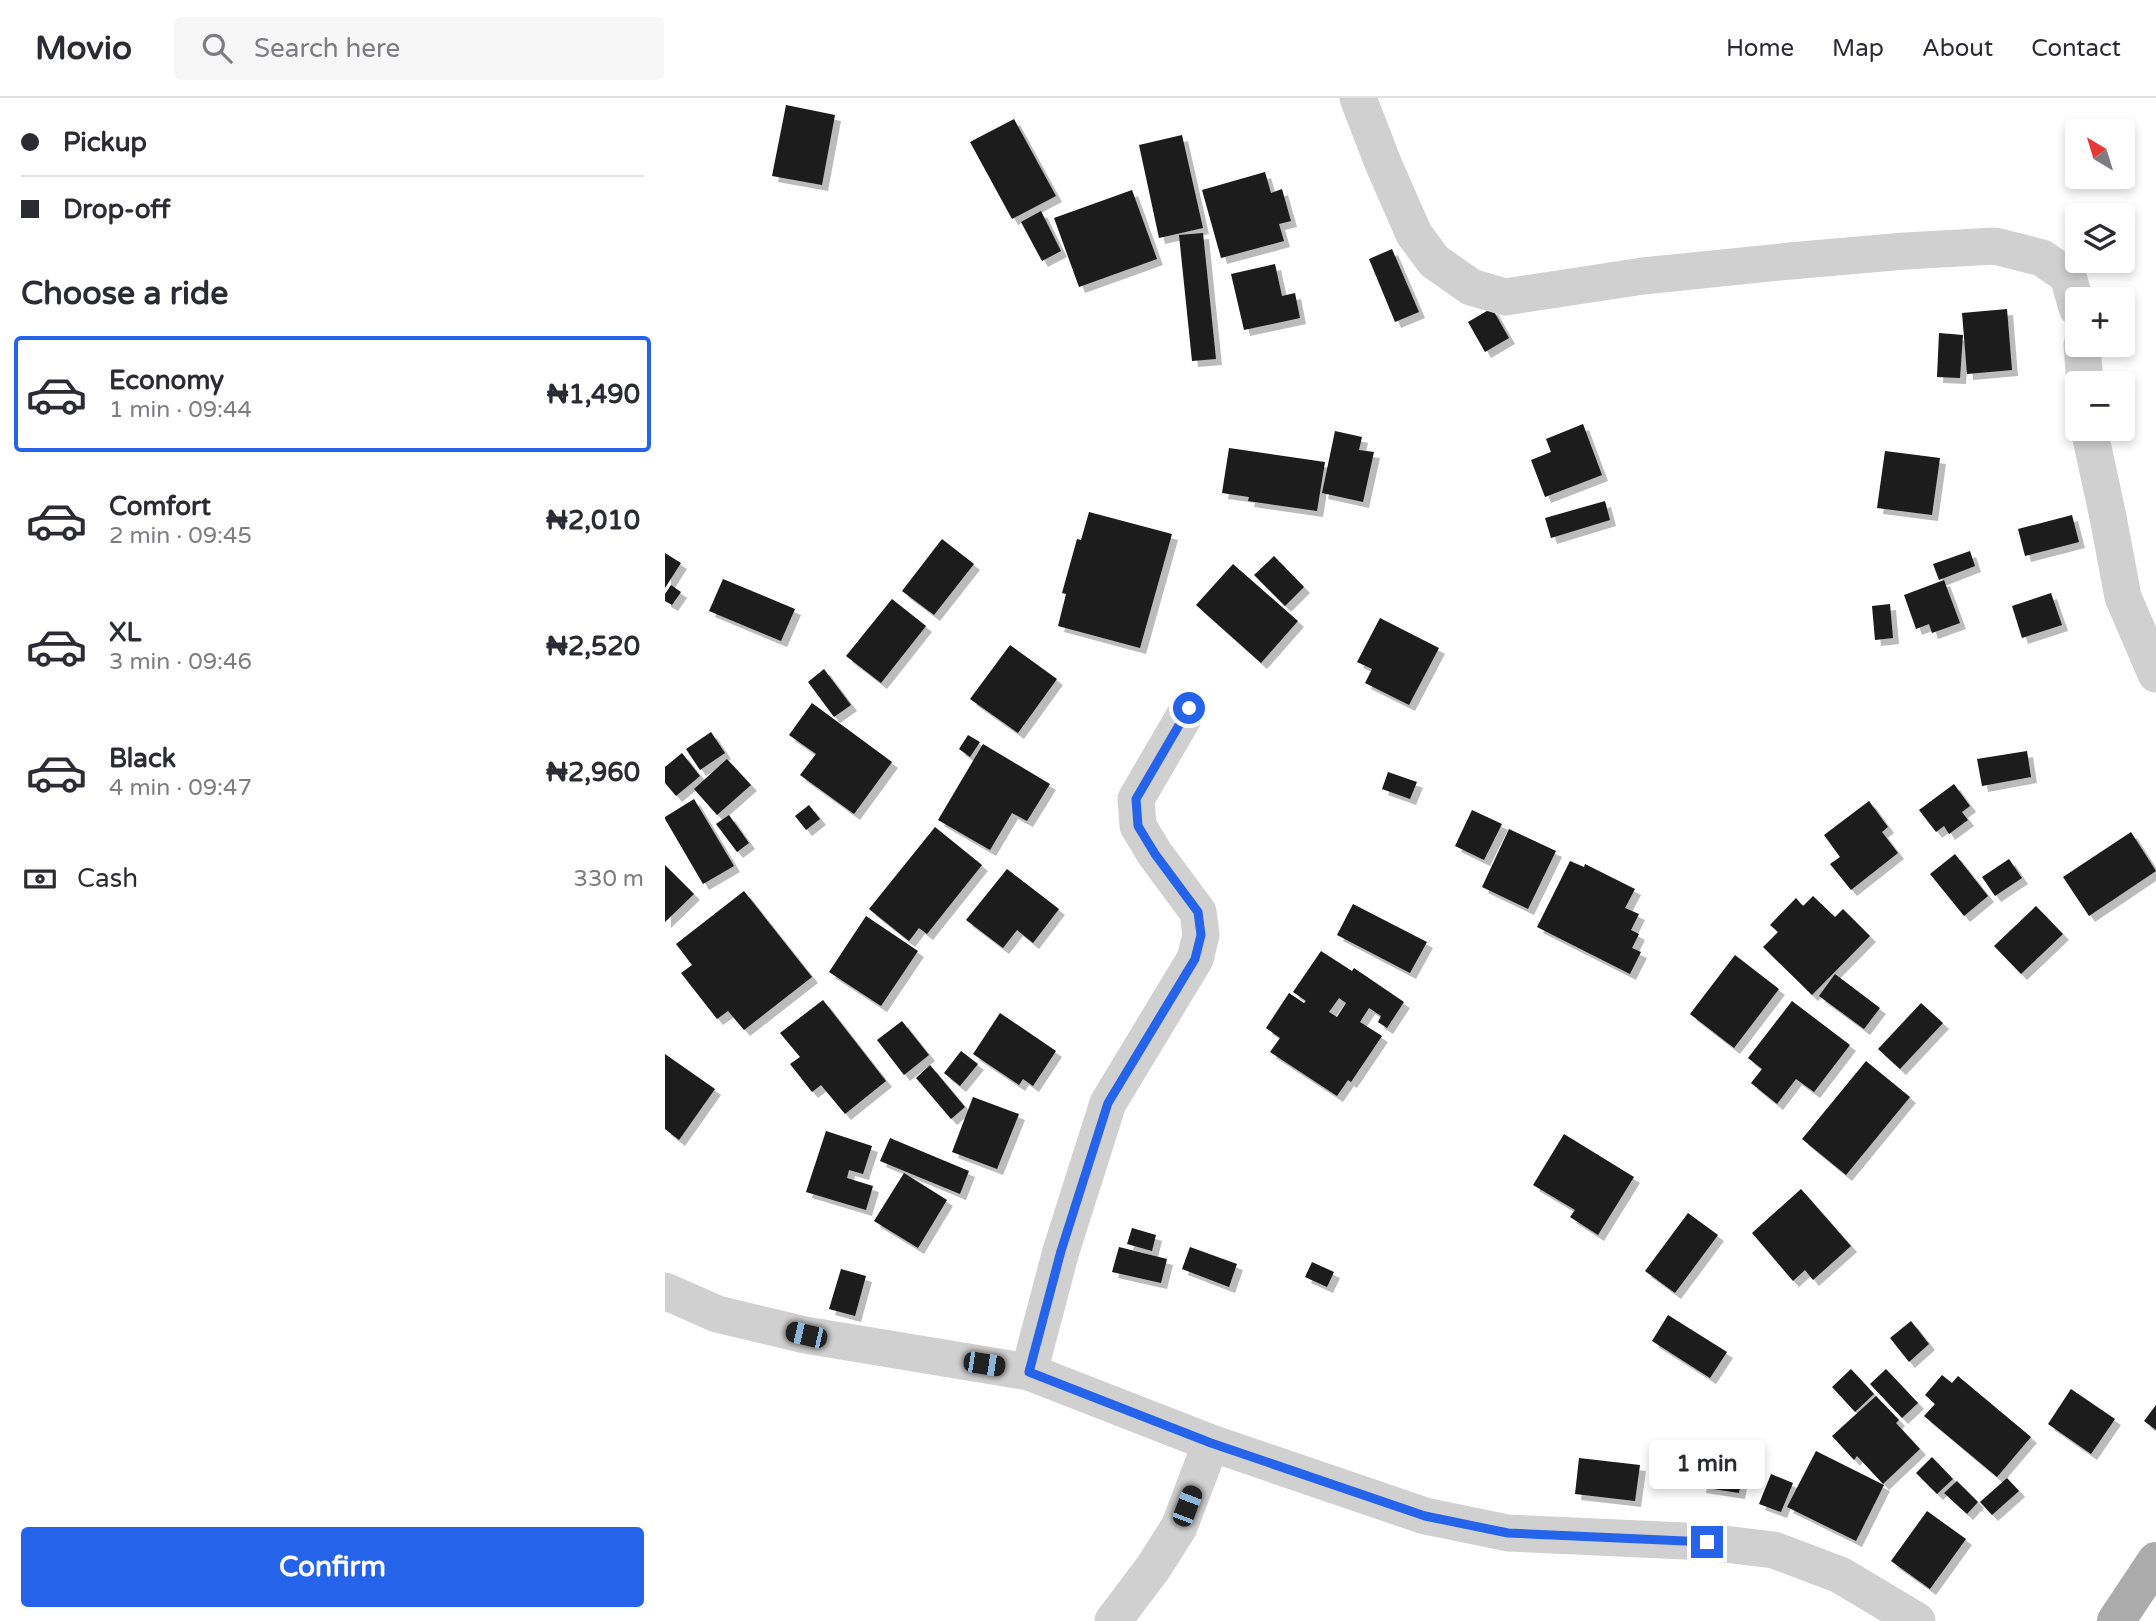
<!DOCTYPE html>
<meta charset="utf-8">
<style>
body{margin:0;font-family:"Varela Round",sans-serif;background:#f7f7f7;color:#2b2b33;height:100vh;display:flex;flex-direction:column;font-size:26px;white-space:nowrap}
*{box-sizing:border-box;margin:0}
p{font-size:23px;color:#7c7c81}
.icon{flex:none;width:38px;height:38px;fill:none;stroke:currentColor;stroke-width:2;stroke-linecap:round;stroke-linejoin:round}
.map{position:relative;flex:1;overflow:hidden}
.side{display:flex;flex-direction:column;background:#fff;width:665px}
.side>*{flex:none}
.guide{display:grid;align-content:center;height:154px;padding:0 21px;background:#fff}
.needle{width:46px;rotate:322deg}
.controls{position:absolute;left:1400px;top:21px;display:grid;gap:14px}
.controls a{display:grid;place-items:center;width:70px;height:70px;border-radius:7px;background:#fff;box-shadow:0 4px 10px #0003;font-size:35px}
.end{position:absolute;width:32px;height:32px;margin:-16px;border:9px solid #2563eb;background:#fff;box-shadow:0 0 0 4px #fff}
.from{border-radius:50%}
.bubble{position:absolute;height:49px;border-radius:7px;background:#fff;box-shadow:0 4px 10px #0003;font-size:23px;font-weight:700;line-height:49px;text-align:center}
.car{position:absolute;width:21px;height:42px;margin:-21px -10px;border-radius:9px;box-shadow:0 0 5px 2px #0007;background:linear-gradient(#222 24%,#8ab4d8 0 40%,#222 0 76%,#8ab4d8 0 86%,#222 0)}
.guide b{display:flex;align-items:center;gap:24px;height:66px;font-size:26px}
.guide b+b{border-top:2px solid #e1e1e2}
.guide i{width:18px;height:18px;background:#2b2b33}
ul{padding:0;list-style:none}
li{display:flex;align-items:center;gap:21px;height:116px;margin:0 14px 10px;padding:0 7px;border:4px solid transparent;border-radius:7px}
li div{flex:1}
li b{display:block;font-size:26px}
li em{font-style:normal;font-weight:700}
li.current{border-color:#2563eb}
li>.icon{width:63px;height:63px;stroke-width:1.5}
h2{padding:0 21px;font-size:32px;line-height:84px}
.pay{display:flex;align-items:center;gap:18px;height:77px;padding:0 21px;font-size:26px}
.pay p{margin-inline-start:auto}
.button{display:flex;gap:14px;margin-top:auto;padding:14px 21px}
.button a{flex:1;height:80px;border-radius:7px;background:#2563eb;color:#fff;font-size:28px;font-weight:700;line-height:80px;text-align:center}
header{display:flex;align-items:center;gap:42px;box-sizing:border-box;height:98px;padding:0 35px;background:#fff;border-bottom:2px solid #e1e1e2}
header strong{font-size:33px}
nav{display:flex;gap:38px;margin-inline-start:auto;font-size:24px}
.search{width:490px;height:63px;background:#f7f7f7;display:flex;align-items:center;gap:18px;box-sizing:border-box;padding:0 24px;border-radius:7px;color:#7c7c81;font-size:26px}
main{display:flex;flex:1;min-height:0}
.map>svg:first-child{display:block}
.building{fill:#1a1a1a;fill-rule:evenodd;filter:url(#shadow)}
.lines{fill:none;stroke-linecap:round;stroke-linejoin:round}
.minor{stroke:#d0d0d0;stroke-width:37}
.major{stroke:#ababab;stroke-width:38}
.route{stroke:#2563eb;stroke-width:9}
</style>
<header>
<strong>Movio</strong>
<div class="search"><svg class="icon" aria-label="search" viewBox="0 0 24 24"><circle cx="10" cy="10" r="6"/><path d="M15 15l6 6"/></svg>Search here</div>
<nav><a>Home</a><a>Map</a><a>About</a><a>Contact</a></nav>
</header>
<main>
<section class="side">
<div class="guide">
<b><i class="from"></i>Pickup</b>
<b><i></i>Drop-off</b>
</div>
<h2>Choose a ride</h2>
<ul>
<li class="current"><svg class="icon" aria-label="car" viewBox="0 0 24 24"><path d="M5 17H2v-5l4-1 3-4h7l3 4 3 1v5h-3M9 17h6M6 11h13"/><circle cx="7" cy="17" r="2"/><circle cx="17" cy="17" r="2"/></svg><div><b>Economy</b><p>1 min · 09:44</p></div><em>₦1,490</em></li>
<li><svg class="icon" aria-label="car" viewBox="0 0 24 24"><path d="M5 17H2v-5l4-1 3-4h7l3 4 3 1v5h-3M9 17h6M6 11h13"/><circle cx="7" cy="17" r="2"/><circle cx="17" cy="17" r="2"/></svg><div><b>Comfort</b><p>2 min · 09:45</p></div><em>₦2,010</em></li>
<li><svg class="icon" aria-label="car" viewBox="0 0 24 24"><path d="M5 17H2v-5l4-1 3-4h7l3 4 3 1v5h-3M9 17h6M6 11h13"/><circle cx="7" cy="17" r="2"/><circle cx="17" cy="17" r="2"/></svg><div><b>XL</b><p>3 min · 09:46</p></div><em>₦2,520</em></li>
<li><svg class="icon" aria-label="car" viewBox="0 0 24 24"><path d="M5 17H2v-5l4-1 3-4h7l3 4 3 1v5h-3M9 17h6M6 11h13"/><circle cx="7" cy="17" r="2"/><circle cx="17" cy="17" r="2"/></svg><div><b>Black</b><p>4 min · 09:47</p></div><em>₦2,960</em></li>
</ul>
<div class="pay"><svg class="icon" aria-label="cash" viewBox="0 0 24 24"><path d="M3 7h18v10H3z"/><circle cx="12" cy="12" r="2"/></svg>Cash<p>330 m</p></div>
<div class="button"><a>Confirm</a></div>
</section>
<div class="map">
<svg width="1491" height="1523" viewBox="0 0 1491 1523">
<defs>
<filter id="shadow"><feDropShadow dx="6" dy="6" stdDeviation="0" flood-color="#0004"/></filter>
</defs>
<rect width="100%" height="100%" fill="#fff"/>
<path class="building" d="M 121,7 L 170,17 L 157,87 L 107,78 Z
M 349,21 L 391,98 L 347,121 L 305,44 Z
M 517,37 L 538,130 L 494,140 L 474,47 Z
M 600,74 L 606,95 L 617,91 L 626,123 L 614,126 L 619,143 L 556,160 L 537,92 Z
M 467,92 L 492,161 L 414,189 L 389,120 Z
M 376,113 L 396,153 L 377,163 L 356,124 Z
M 538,135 L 551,261 L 527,263 L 514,137 Z
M 727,151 L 754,214 L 730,224 L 704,161 Z
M 610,166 L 617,198 L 630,195 L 635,220 L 579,232 L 566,176 Z
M 827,210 L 844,240 L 820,254 L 803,224 Z
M 1342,211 L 1347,272 L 1302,276 L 1297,215 Z
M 1274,235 L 1298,237 L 1295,280 L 1272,279 Z
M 918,326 L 937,377 L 880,399 L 866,362 L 886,354 L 881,341 Z
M 670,333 L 697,339 L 694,352 L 709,354 L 698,404 L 657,395 Z
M 564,350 L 660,364 L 652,413 L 583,403 L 584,399 L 557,395 Z
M 1220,353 L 1275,360 L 1267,417 L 1212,410 Z
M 940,403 L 945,422 L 886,440 L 880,420 Z
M 424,414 L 507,436 L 475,550 L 393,528 L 401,496 L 397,495 L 412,441 L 416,442 Z
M 1407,417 L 1414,444 L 1360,458 L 1353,431 Z
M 277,441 L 309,466 L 269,517 L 237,493 Z
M 1305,453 L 1310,468 L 1274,482 L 1268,466 Z
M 0,455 L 16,465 L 0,490 Z
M 609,458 L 639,489 L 620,508 L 589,477 Z
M 568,466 L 633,523 L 596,565 L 531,507 Z
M 58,481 L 130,511 L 116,543 L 44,513 Z
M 1279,482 L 1295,525 L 1267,535 L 1264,526 L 1251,531 L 1239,497 Z
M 6,487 L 16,494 L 7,507 L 0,503 L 0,496 Z
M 1386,495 L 1397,527 L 1357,540 L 1347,508 Z
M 227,501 L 261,528 L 216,585 L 181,558 Z
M 1225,506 L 1228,540 L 1210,542 L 1207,508 Z
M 715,520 L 774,550 L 744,607 L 700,585 L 707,571 L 692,564 Z
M 345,547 L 392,581 L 353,635 L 305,601 Z
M 159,571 L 186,607 L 169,619 L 143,584 Z
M 147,605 L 227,664 L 189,716 L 135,677 L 151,656 L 124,637 Z
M 46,634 L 60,655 L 35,672 L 21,651 Z
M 303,637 L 315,644 L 305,659 L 294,651 Z
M 318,646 L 385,686 L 362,723 L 347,715 L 325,752 L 273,722 Z
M 1362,653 L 1366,679 L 1317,688 L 1312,661 Z
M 17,655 L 35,678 L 11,698 L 0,685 L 0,669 Z
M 62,661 L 86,687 L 52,717 L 29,691 Z
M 723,674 L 752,684 L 745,701 L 717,691 Z
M 1289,686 L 1305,708 L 1297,714 L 1303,722 L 1284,736 L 1279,728 L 1271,734 L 1254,712 Z
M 29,701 L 69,768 L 38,786 L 0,721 L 0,719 Z
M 1204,703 L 1223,729 L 1217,734 L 1233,755 L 1186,792 L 1165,766 L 1175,759 L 1159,737 Z
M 144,707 L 155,721 L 141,732 L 130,718 Z
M 807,712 L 837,726 L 819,762 L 790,748 Z
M 64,717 L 84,745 L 72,754 L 51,726 Z
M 270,729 L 317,767 L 262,836 L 254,830 L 244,843 L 204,811 Z
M 844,731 L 891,753 L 863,811 L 817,789 Z
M 1466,734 L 1491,773 L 1424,818 L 1398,779 Z
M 1290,756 L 1323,798 L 1299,818 L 1265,776 Z
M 1344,761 L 1357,780 L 1330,798 L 1317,779 Z
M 905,763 L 919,769 L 920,766 L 970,791 L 960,810 L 974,816 L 966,832 L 974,836 L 967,850 L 976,854 L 965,876 L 872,829 Z
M 0,767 L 29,796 L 0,824 Z
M 342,771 L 394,811 L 368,845 L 352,832 L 338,850 L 301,822 Z
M 79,793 L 147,879 L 79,932 L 63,913 L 52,921 L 16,875 L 27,867 L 11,846 Z
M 1148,798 L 1170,819 L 1178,811 L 1205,838 L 1147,897 L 1098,849 L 1113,834 L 1105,827 L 1131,800 L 1138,808 Z
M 688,806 L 762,844 L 745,875 L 672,837 Z
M 1371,808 L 1398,836 L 1356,876 L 1329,848 Z
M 201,818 L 253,853 L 216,908 L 164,874 Z
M 656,853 L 687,873 L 689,870 L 739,904 L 722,930 L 713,924 L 716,918 L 704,910 L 695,924 L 717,938 L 686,984 L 683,982 L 672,998 L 605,954 L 615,940 L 601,930 L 624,895 L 639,905 L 641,903 L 628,894 ZM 674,900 L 681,905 L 672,919 L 664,914 Z
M 1070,857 L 1114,891 L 1069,950 L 1025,916 Z
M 1170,876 L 1215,910 L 1199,931 L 1154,898 Z
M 158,902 L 221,983 L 180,1016 L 156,987 L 147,994 L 125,966 L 135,959 L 115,935 Z
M 1127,903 L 1185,947 L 1149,994 L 1131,981 L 1112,1006 L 1086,985 L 1097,971 L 1083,960 Z
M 1256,905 L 1278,925 L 1235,971 L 1213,951 Z
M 335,915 L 391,953 L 368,988 L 358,981 L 354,987 L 308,956 Z
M 237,923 L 264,957 L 239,977 L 212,942 Z
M 296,953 L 313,966 L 295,988 L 279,975 Z
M 0,956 L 50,991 L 14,1042 L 0,1031 Z
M 1201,963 L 1245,999 L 1181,1077 L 1137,1041 Z
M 265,967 L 300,1009 L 286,1021 L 251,980 Z
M 308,999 L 354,1016 L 332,1071 L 287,1054 Z
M 161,1033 L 207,1048 L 198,1076 L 184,1072 L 182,1080 L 208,1088 L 201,1112 L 141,1094 Z
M 899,1036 L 969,1079 L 933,1137 L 905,1119 L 910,1112 L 868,1087 Z
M 225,1040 L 304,1073 L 295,1096 L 215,1063 Z
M 239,1075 L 282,1102 L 253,1150 L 209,1123 Z
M 1136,1091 L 1186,1148 L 1148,1182 L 1140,1172 L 1128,1183 L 1087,1135 Z
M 1023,1115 L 1053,1137 L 1010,1195 L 980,1173 Z
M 467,1130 L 491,1137 L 487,1153 L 462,1146 Z
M 454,1149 L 502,1161 L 496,1185 L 447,1174 Z
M 525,1149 L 572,1166 L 564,1189 L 517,1171 Z
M 647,1164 L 669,1174 L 662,1189 L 640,1179 Z
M 176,1171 L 201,1178 L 190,1218 L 164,1211 Z
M 1003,1217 L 1062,1254 L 1045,1280 L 987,1243 Z
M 1246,1223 L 1264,1246 L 1244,1264 L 1225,1240 Z
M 1186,1271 L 1209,1296 L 1190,1314 L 1167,1289 Z
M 1221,1271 L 1253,1305 L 1237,1320 L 1205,1286 Z
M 1277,1277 L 1287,1285 L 1293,1278 L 1366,1339 L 1332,1379 L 1259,1318 L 1270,1306 L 1260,1297 Z
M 1406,1291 L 1450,1321 L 1426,1356 L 1383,1326 Z
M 1211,1298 L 1234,1322 L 1231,1325 L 1255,1351 L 1218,1386 L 1192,1358 L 1189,1362 L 1167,1338 Z
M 1491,1307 L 1491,1332 L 1479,1323 Z
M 1151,1353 L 1219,1387 L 1191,1443 L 1122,1409 Z
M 1267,1359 L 1288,1381 L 1272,1396 L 1251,1375 Z
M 914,1360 L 975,1367 L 970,1403 L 910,1396 Z
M 1040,1361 L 1079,1367 L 1074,1395 L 1035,1389 Z
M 1106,1376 L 1128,1385 L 1116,1414 L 1094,1406 Z
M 1342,1380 L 1354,1393 L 1327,1417 L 1315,1404 Z
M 1292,1383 L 1313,1404 L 1302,1416 L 1279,1395 Z
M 1262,1413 L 1301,1441 L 1265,1491 L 1226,1463 Z"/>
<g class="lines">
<path class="minor" d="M 693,0 L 718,65 L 749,136 L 769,163 L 806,189 L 840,199 L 978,178 L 1125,163 L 1240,153 L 1330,148 L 1377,160 L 1403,178 L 1412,210
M 1417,247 L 1420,285
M 1424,331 L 1443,419 L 1458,499 L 1491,576
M 0,1193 L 52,1216 L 140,1237 L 364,1274 L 546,1345 L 760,1418 L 843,1435 L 1042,1444 L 1109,1452 L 1175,1477 L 1252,1523
M 364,1274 L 396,1153 L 443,1005 L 530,861 L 536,837 L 533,814 L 490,756 L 473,728 L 471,701 L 524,610
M 448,1523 L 488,1470 L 514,1429 L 546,1345"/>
<path class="major" d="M 1451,1523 L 1491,1463"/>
</g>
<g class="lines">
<path class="route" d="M 524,610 L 471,701 L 473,728 L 490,756 L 533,814 L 536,837 L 530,861 L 443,1005 L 396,1153 L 364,1274 L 546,1345 L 760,1418 L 843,1435 L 1042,1444"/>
</g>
</svg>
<div class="controls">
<a><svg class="needle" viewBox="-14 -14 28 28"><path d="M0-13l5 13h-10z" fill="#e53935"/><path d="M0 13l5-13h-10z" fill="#7c7c81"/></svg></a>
<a><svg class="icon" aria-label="layers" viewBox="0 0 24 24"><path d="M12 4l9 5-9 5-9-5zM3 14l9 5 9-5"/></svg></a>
<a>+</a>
<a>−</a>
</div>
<i class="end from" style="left:524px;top:610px"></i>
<i class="end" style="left:1042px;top:1444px"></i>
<div class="bubble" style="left:984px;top:1342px;width:116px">1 min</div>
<i class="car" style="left:141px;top:1237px;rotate:283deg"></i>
<i class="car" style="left:319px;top:1266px;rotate:99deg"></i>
<i class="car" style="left:522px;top:1408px;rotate:21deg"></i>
</div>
</main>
